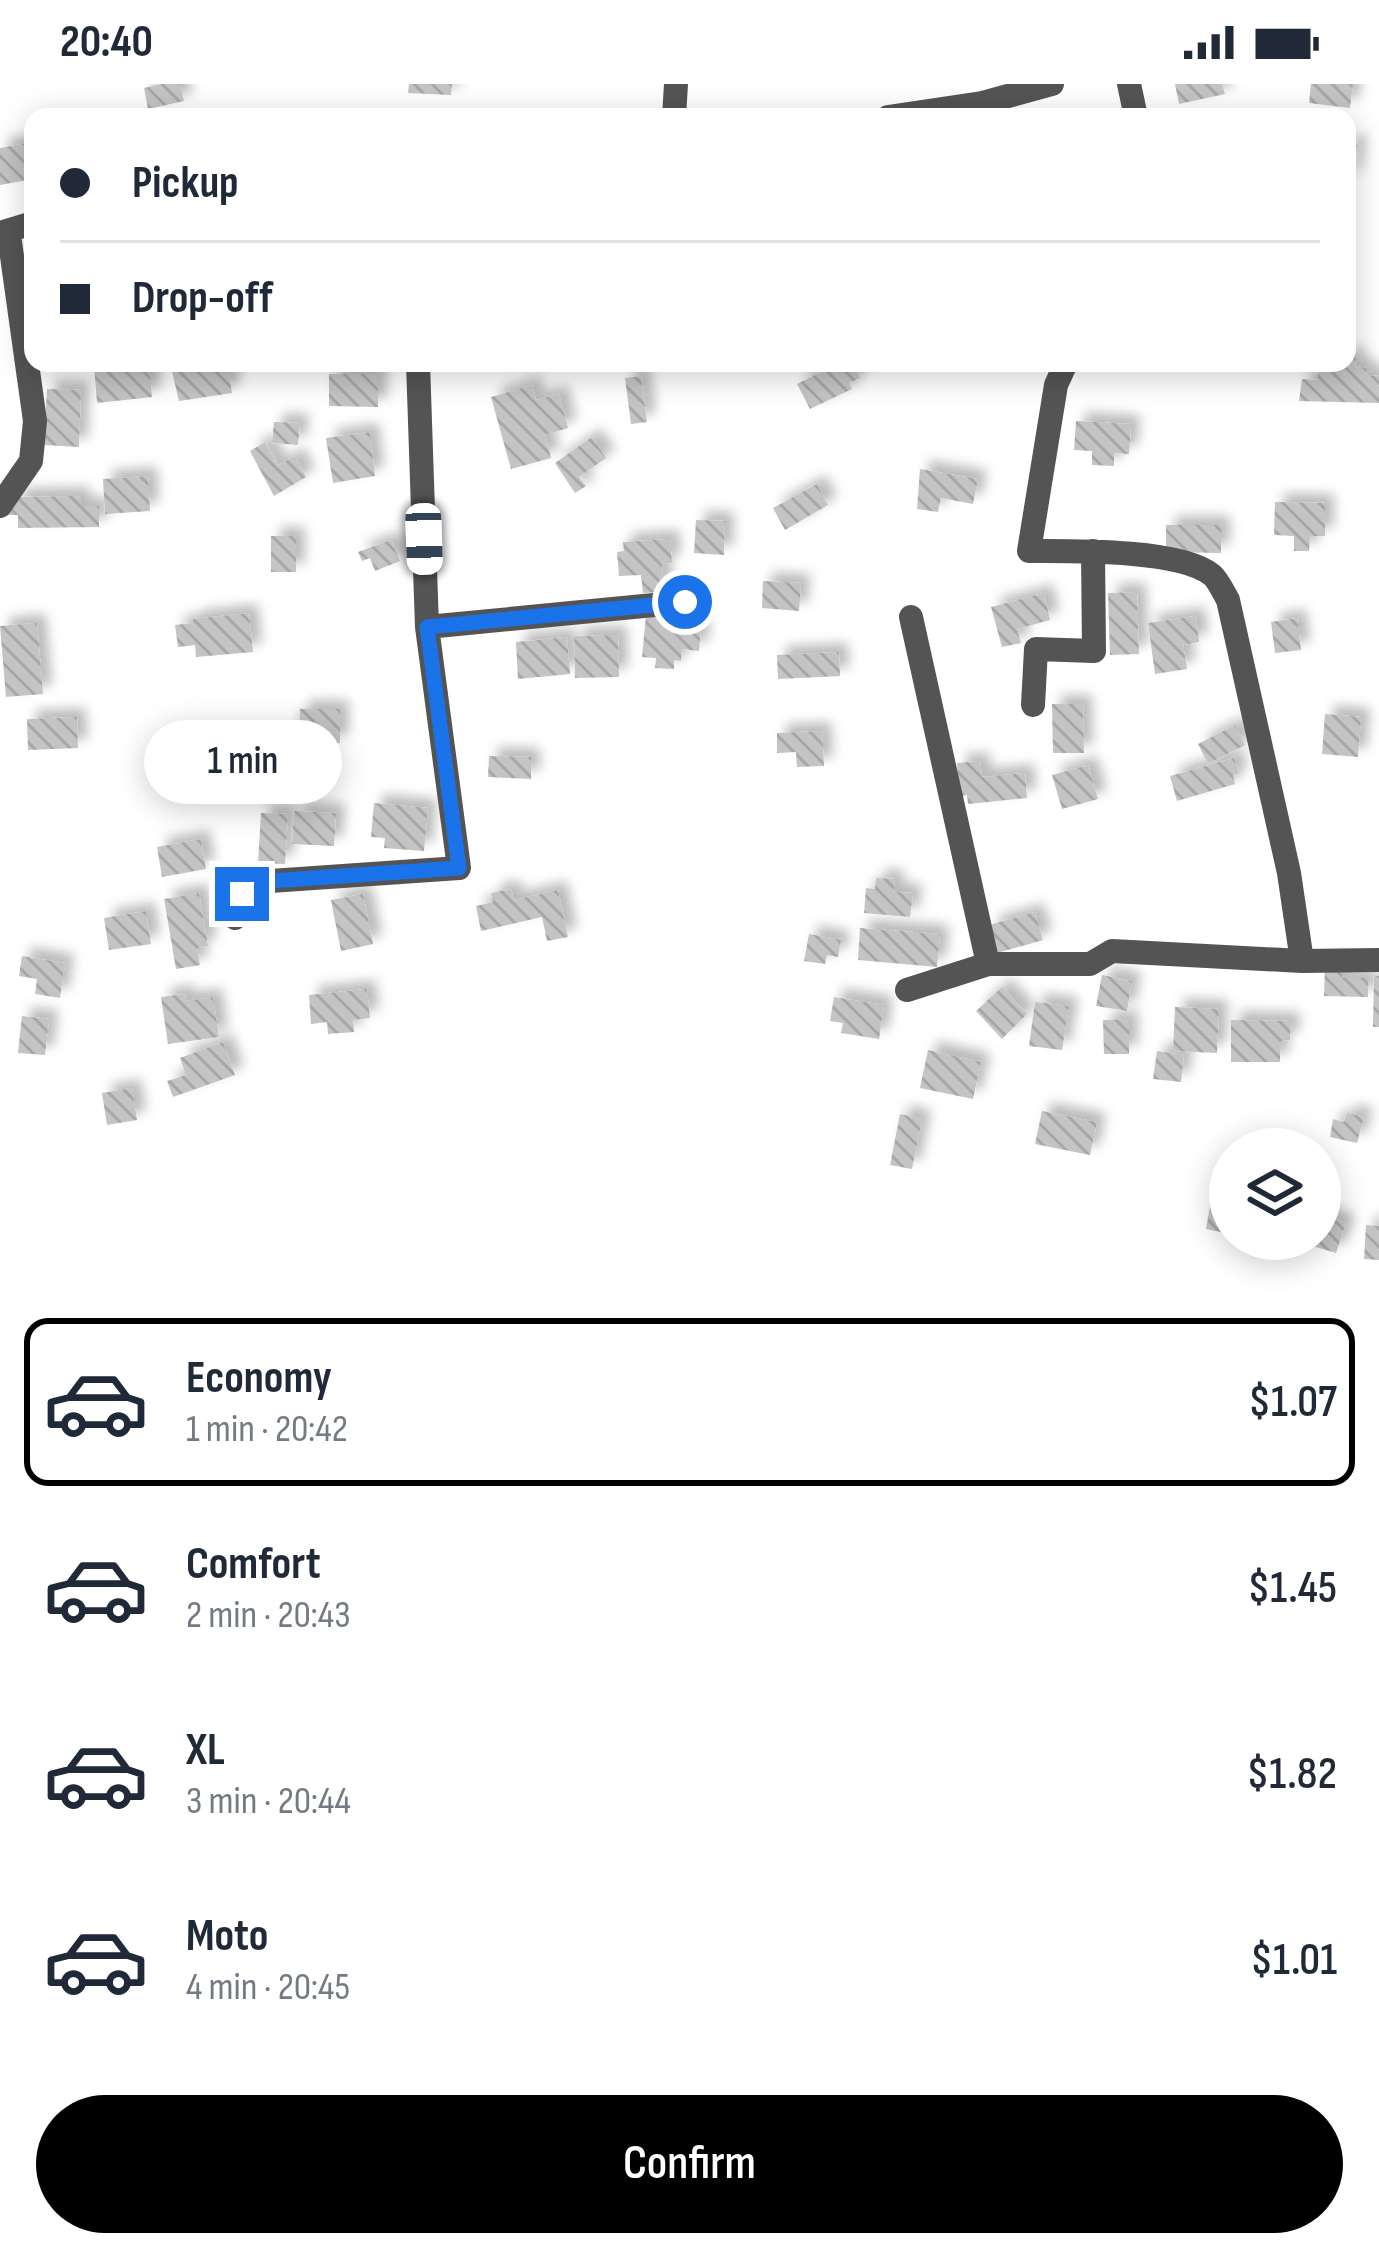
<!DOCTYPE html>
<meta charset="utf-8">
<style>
body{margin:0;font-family:"Sofia Sans Condensed",sans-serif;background:#f2f2f3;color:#1f2937;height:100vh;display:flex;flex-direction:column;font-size:45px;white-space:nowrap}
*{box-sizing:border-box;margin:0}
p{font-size:39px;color:#747a83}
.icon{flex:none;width:66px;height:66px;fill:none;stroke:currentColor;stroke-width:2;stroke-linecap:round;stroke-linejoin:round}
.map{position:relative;height:1213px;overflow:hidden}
.drawer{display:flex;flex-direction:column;background:#fff;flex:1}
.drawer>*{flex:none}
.guide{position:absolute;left:24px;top:24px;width:1332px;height:264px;border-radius:24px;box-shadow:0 6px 30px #0003;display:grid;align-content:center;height:264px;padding:0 36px;background:#fff}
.tools{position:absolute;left:1209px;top:1044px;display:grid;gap:24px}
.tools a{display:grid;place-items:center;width:132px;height:132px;border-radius:50%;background:#fff;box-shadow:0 6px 30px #0003;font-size:60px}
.end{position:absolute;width:54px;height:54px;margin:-27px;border:15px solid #1a73e8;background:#fff;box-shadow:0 0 0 6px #fff}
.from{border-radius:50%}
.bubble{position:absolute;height:84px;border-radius:42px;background:#fff;box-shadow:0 6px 30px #0003;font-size:39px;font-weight:600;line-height:84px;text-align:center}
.car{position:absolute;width:36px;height:72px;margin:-36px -18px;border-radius:15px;box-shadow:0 0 9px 3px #0007;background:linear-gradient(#fff 24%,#345 0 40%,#fff 0 76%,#345 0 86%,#fff 0)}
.guide b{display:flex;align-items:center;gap:42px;height:114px;font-size:45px}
.guide b+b{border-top:3px solid #e0e1e3}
.guide i{width:30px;height:30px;background:#1f2937}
ul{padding:21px 0 0;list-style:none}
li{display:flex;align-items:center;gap:36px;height:168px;margin:0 24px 18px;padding:0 12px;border:6px solid transparent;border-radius:24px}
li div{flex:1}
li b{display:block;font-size:45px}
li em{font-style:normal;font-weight:600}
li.active{border-color:#000}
li>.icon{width:108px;height:108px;stroke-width:1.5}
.cta{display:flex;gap:24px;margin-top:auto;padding:24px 36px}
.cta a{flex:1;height:138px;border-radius:72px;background:#000;color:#fff;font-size:48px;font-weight:600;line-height:138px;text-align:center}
.status{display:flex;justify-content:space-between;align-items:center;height:84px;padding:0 60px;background:#fff;direction:ltr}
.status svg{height:33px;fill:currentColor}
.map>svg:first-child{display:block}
.building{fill:url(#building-back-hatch);filter:url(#shadow)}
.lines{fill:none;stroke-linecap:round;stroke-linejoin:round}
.street{stroke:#545454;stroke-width:24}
.route{stroke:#1a73e8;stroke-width:15}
</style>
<div class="status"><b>20:40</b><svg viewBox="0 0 49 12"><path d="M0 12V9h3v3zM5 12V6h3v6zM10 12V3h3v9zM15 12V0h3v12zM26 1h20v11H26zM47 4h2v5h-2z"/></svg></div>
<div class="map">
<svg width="1379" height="1213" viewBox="0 0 1379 1213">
<defs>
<pattern id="building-back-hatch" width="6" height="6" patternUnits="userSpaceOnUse" patternTransform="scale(3)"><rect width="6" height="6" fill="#c4c4c4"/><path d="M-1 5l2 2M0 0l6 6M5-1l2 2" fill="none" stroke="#a7a7a7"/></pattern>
<filter id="shadow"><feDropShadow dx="9" dy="-9" stdDeviation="6" flood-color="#0004"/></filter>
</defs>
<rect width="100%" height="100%" fill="#fff"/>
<path class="building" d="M 161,0 L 180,0 L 184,17 L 148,25 L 144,4 Z
M 409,0 L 452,0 L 451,11 L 408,9 Z
M 1175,0 L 1222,0 L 1225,10 L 1179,20 Z
M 1311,0 L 1353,0 L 1350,24 L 1309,19 Z
M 33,58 L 33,95 L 0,101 L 0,64 Z
M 1347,60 L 1357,61 L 1352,97 L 1347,96 Z
M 1347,270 L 1356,271 L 1355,282 L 1367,284 L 1366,291 L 1379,292 L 1379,319 L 1299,317 L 1302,295 L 1317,296 L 1319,279 L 1347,279 Z
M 106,279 L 149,279 L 152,313 L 97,319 L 94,282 Z
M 170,279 L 242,279 L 242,282 L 228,284 L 232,309 L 179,317 Z
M 839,279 L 842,285 L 853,279 L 860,294 L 849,299 L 852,305 L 810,325 L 797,300 Z
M 329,290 L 378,290 L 378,323 L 329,322 Z
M 641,292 L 647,338 L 631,340 L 625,294 Z
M 532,301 L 536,316 L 559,310 L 568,344 L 545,351 L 551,374 L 511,385 L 491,313 Z
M 47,305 L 81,306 L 79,363 L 44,361 Z
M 1076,337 L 1131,340 L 1129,370 L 1114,369 L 1114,382 L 1092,381 L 1092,367 L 1074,366 Z
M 274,338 L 300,339 L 298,361 L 272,359 Z
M 370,348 L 375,392 L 333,399 L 326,354 Z
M 592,353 L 606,374 L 579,393 L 586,402 L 575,409 L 555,379 Z
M 265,358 L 278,382 L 295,372 L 306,393 L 274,412 L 250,367 Z
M 920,385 L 978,395 L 973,420 L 941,414 L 938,428 L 917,425 Z
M 148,392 L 150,427 L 105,430 L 103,395 Z
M 817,400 L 828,421 L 785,446 L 773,424 Z
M 81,412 L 81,422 L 99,422 L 99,443 L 18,444 L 18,431 L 7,431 L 18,413 Z
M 1275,418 L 1325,419 L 1325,452 L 1310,452 L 1309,467 L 1294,467 L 1294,452 L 1274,451 Z
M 696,436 L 725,437 L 724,471 L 694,469 Z
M 1166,441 L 1221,441 L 1221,469 L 1166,468 Z
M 271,452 L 296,452 L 296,488 L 271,488 Z
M 670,455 L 672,479 L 662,480 L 664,508 L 643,509 L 641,491 L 619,492 L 617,468 L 624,467 L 623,458 Z
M 391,456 L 400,477 L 375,487 L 370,474 L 362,477 L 358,468 Z
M 763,497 L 801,499 L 799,527 L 762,524 Z
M 1137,508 L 1139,570 L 1110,571 L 1108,509 Z
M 1044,509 L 1050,536 L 1017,545 L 1021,559 L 1002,563 L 991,523 Z
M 249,529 L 253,568 L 196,573 L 195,561 L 178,563 L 175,541 L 193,539 L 193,535 Z
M 646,531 L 685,535 L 684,542 L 701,544 L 699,567 L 682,565 L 681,577 L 674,576 L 674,585 L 655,584 L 656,574 L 642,573 Z
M 1196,532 L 1199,558 L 1183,561 L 1187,585 L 1155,590 L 1148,539 Z
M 1297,534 L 1301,566 L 1275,569 L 1271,538 Z
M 37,539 L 43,610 L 6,613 L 0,542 Z
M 618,551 L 619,593 L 575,594 L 574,552 Z
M 567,553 L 570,590 L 518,595 L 516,558 Z
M 839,568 L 840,592 L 778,595 L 777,571 Z
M 1052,620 L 1083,620 L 1084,669 L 1053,669 Z
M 300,625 L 340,625 L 340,659 L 292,660 L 291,637 L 300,637 Z
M 1325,630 L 1361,633 L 1358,673 L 1322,670 Z
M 77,633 L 78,664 L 28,666 L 27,635 Z
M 1235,641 L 1245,661 L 1208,680 L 1198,660 Z
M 822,647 L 824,682 L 797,683 L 796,668 L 777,669 L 777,649 Z
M 489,672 L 531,673 L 531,695 L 488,693 Z
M 1234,674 L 1239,689 L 1233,691 L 1235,700 L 1177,717 L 1170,692 Z
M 980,677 L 982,693 L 1025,689 L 1027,714 L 968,720 L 967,711 L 960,712 L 957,679 Z
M 1088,681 L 1098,715 L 1062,725 L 1052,691 Z
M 374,719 L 428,724 L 424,767 L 384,764 L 385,754 L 371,753 Z
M 294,727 L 336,729 L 334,762 L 292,760 Z
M 261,729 L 288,730 L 285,780 L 258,779 Z
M 201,755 L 206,785 L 162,793 L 157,763 Z
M 876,794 L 895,795 L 894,808 L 913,809 L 910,833 L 864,829 L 866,804 L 875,805 Z
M 511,805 L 514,816 L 558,806 L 568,853 L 547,857 L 542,833 L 481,847 L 476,822 L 493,818 L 491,809 Z
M 199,809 L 208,862 L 197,864 L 200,881 L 176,885 L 164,815 Z
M 363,810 L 373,860 L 341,867 L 331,816 Z
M 146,827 L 151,860 L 109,866 L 104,834 Z
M 1035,828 L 1043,856 L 997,869 L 989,841 Z
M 860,844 L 940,850 L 937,883 L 858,876 Z
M 809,850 L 841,856 L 838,873 L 827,871 L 825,880 L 804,877 Z
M 22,872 L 65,879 L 60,914 L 35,910 L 37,895 L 19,892 Z
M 1325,881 L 1342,881 L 1342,894 L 1368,894 L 1368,913 L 1324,912 Z
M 1102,891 L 1132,897 L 1127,927 L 1096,922 Z
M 1374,892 L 1379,892 L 1379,943 L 1373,943 Z
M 1002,903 L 1027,930 L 1002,955 L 976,927 Z
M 367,905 L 370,934 L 353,936 L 354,948 L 328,950 L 327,938 L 311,940 L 309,911 Z
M 185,910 L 186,917 L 213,913 L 219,953 L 168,960 L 161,913 Z
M 834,913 L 884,921 L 879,955 L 841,949 L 843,939 L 830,937 Z
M 1035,918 L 1069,922 L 1062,966 L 1029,962 Z
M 1175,923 L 1219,925 L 1217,969 L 1173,967 Z
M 22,932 L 49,935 L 45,971 L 18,969 Z
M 1129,935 L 1129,970 L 1104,970 L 1103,936 Z
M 1231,936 L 1291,937 L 1290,956 L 1280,957 L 1280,978 L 1231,978 Z
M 223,958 L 235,991 L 173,1013 L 167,997 L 186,991 L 180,974 Z
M 928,966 L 981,978 L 973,1015 L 920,1004 Z
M 1157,967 L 1184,971 L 1181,998 L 1153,995 Z
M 132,1004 L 137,1036 L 107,1041 L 102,1009 Z
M 1042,1027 L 1097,1038 L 1090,1071 L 1035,1060 Z
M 1347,1029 L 1364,1033 L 1357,1059 L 1330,1053 L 1333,1035 L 1344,1038 Z
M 900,1030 L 922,1035 L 912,1085 L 890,1081 Z
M 1216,1089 L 1230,1092 L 1230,1150 L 1206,1145 Z
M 1320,1131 L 1346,1139 L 1336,1169 L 1293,1156 L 1320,1155 Z
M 1366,1141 L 1379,1142 L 1379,1176 L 1364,1175 Z"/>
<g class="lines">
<path class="street" d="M 1129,0 L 1136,33
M 674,33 L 676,0
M 888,33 L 982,19 L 1052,0
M 0,149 L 33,139
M 0,151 L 10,158 L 35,337 L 31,377 L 0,422
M 1066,279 L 1056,301 L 1029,467 C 1071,467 1180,465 1212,491 C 1218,496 1224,509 1228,516 L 1289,789 L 1302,877
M 911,533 L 988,880
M 427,543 L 685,518
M 1033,621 L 1036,565 L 1094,567 L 1093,467
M 235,834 L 242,810 L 256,798 L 459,784 L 427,543 L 418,279
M 907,906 L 988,880 L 1090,880 L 1112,867 L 1302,877 L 1379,876"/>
</g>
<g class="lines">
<path class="route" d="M 242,810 L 256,798 L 459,784 L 427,543 L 685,518"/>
</g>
</svg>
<div class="tools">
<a><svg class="icon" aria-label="layers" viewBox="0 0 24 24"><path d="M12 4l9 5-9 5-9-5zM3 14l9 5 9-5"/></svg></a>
</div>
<i class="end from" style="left:685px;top:518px"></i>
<i class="end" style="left:242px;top:810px"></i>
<div class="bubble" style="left:144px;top:636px;width:198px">1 min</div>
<i class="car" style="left:424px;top:455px;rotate:178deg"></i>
<div class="guide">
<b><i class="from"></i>Pickup</b>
<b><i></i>Drop-off</b>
</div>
</div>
<section class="drawer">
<ul>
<li class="active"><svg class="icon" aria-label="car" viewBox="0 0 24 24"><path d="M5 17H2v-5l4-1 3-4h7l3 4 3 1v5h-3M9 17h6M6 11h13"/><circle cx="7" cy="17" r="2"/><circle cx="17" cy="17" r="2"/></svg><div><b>Economy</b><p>1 min · 20:42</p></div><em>$1.07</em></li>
<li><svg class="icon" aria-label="car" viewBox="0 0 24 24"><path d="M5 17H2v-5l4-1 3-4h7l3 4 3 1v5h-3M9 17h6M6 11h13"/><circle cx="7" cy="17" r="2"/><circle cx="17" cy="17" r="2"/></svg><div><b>Comfort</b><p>2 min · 20:43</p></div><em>$1.45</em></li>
<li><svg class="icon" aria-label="car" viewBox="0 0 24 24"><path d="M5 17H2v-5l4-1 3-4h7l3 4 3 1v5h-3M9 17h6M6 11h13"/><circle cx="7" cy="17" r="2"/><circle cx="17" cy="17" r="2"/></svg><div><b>XL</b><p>3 min · 20:44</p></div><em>$1.82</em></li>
<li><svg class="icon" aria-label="car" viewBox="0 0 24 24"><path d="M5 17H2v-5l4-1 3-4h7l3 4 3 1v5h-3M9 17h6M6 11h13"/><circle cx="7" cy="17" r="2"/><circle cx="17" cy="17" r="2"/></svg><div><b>Moto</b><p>4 min · 20:45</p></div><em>$1.01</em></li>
</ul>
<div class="cta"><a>Confirm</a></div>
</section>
